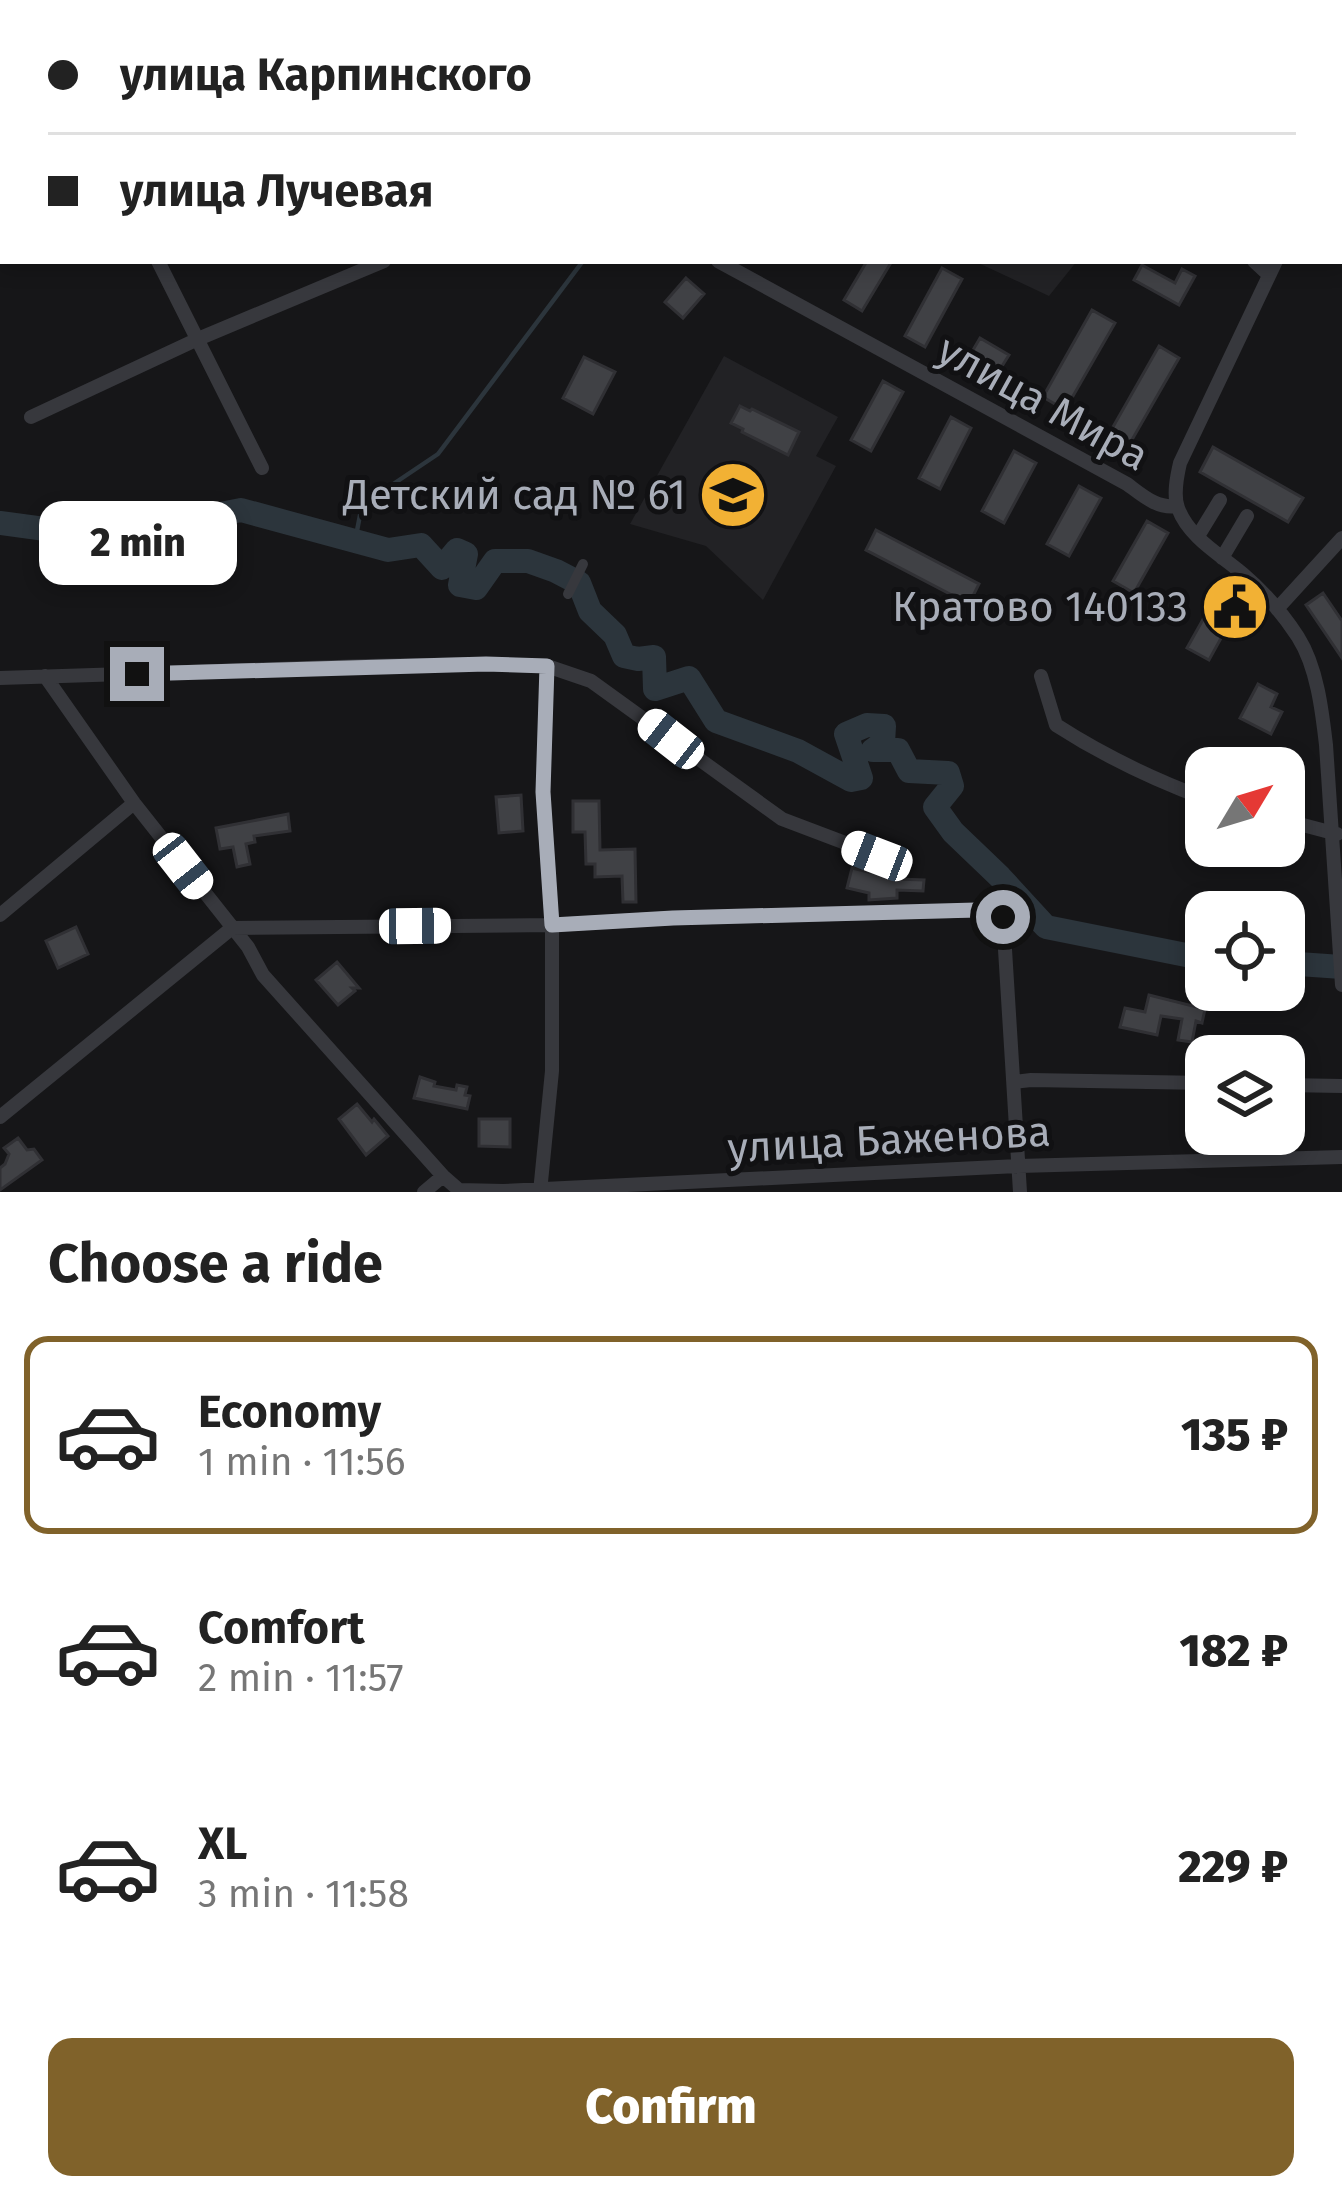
<!DOCTYPE html>
<meta charset="utf-8">
<style>
body{margin:0;font-family:"Fira Sans",sans-serif;background:#f6f6f6;color:#222;height:100vh;display:flex;flex-direction:column;font-size:45px;white-space:nowrap}
*{box-sizing:border-box;margin:0}
p{font-size:39px;color:#767676}
.icon{flex:none;width:66px;height:66px;fill:none;stroke:currentColor;stroke-width:2;stroke-linecap:round;stroke-linejoin:round}
.map{position:relative;height:1192px;overflow:hidden}
.sheet{display:flex;flex-direction:column;background:#fff;flex:1}
.sheet>*{flex:none}
.hud{position:absolute;left:0px;top:0px;width:1344px;height:264px;box-shadow:0 6px 18px #0003;display:grid;align-content:center;height:264px;padding:0 48px;background:#fff}
.needle{width:78px;rotate:52deg}
.controls{position:absolute;left:1185px;top:747px;display:grid;gap:24px}
.controls a{display:grid;place-items:center;width:120px;height:120px;border-radius:24px;background:#fff;box-shadow:0 6px 18px #0003;font-size:60px}
.end{position:absolute;width:54px;height:54px;margin:-27px;border:15px solid #a8adb8;background:#111;box-shadow:0 0 0 6px #111}
.from{border-radius:50%}
.bubble{position:absolute;height:84px;border-radius:24px;background:#fff;box-shadow:0 6px 18px #0003;font-size:39px;font-weight:800;line-height:84px;text-align:center}
.car{position:absolute;width:36px;height:72px;margin:-36px -18px;border-radius:15px;box-shadow:0 0 9px 3px #0007;background:linear-gradient(#fff 24%,#345 0 40%,#fff 0 76%,#345 0 86%,#fff 0)}
.hud b{display:flex;align-items:center;gap:42px;height:114px;font-size:45px}
.hud b+b{border-top:3px solid #e0e0e0}
.hud i{width:30px;height:30px;background:#222}
ul{padding:0;list-style:none}
li{display:flex;align-items:center;gap:36px;height:198px;margin:0 24px 18px;padding:0 24px;border:6px solid transparent;border-radius:24px}
li div{flex:1}
li b{display:block;font-size:45px}
li em{font-style:normal;font-weight:800}
li.on{border-color:#80622a}
li>.icon{width:108px;height:108px;stroke-width:1.5}
h2{padding:0 48px;font-size:54px;line-height:144px}
.button{display:flex;gap:24px;margin-top:auto;padding:24px 48px}
.button a{flex:1;height:138px;border-radius:24px;background:#80622a;color:#fff;font-size:48px;font-weight:800;line-height:138px;text-align:center}
.map>svg:first-child{display:block}
.built{fill:#222225}
.lines{fill:none;stroke-linecap:round;stroke-linejoin:round}
.stream{stroke:#2c353c;stroke-width:4.5}
.river{stroke:#2c353c;stroke-width:24}
.building{fill:#404145;stroke:#303034;stroke-width:3}
.pedestrian{stroke:#37383d;stroke-width:10}
.minor{stroke:#37383d;stroke-width:14}
.route{stroke:#a8adb8;stroke-width:15}
.labels{text-anchor:middle;dominant-baseline:central;stroke-width:10;stroke-linejoin:round;paint-order:stroke}
.street-label{font-size:42px;fill:#a8adb8;stroke:#111113}
.poi-label{font-size:42px;fill:#a8adb8;stroke:#111113;text-anchor:end}
</style>
<div class="map">
<svg width="1342" height="1192" viewBox="0 0 1342 1192">
<rect width="100%" height="100%" fill="#161618"/>
<path class="built" d="M 974,261 L 1077,261 L 1049,296 Z
M 724,356 L 838,417 L 816,456 L 836,466 L 763,600 L 706,546 L 630,524 Z"/>
<g class="lines">
<path class="stream" d="M 660,3 L 661,0
M 355,541 L 362,505 L 438,454 L 583,261"/>
<path class="river" d="M 0,523 L 104,537 L 241,510 L 388,550 L 421,545 L 442,568 L 457,550 L 466,554 L 460,585 L 476,588 L 495,561 L 528,561 L 556,571 L 579,583 L 590,611 L 615,635 L 624,656 L 638,659 L 654,657 L 655,689 L 689,678 L 716,721 L 798,751 L 851,780 L 861,778 L 846,734 L 867,725 L 884,726 L 883,743 L 873,750 L 898,750 L 909,771 L 948,773 L 952,786 L 935,807 L 953,832 L 1000,877 L 1046,927 L 1186,955 L 1206,957
M 1284,963 L 1342,967"/>
</g>
<path class="building" d="M 867,261 L 892,261 L 862,311 L 844,300 Z
M 1142,265 L 1175,283 L 1182,269 L 1195,276 L 1179,305 L 1134,280 Z
M 942,268 L 962,279 L 925,347 L 905,336 Z
M 686,278 L 704,294 L 683,318 L 665,302 Z
M 1092,310 L 1115,323 L 1065,410 L 1043,397 Z
M 980,338 L 1009,355 L 994,379 L 966,362 Z
M 1159,346 L 1179,358 L 1129,445 L 1109,434 Z
M 584,357 L 615,372 L 593,414 L 563,398 Z
M 883,381 L 903,392 L 871,451 L 851,440 Z
M 740,406 L 750,411 L 752,409 L 799,432 L 788,455 L 742,432 L 743,429 L 731,423 Z
M 951,417 L 971,428 L 940,489 L 919,478 Z
M 1213,447 L 1303,498 L 1288,522 L 1200,472 Z
M 1014,451 L 1036,463 L 1004,523 L 982,511 Z
M 1079,486 L 1101,498 L 1069,556 L 1047,544 Z
M 1147,521 L 1168,533 L 1134,593 L 1113,581 Z
M 876,530 L 979,584 L 969,604 L 866,550 Z
M 1220,589 L 1241,602 L 1209,660 L 1187,648 Z
M 1323,593 L 1342,621 L 1342,658 L 1306,605 Z
M 1258,684 L 1277,694 L 1271,707 L 1282,712 L 1271,734 L 1240,718 Z
M 521,795 L 523,831 L 499,833 L 496,797 Z
M 573,801 L 599,801 L 600,850 L 635,849 L 636,902 L 623,902 L 622,876 L 595,877 L 595,864 L 586,864 L 585,832 L 573,832 Z
M 288,814 L 290,831 L 254,836 L 255,842 L 246,844 L 250,864 L 237,867 L 233,847 L 220,849 L 216,828 Z
M 852,868 L 869,872 L 869,869 L 888,872 L 888,870 L 899,870 L 898,879 L 924,880 L 923,891 L 897,890 L 897,898 L 869,900 L 869,893 L 847,888 Z
M 76,927 L 88,954 L 58,968 L 46,941 Z
M 337,962 L 359,988 L 352,988 L 355,991 L 338,1005 L 316,980 Z
M 1149,995 L 1205,1009 L 1202,1023 L 1196,1021 L 1192,1042 L 1178,1040 L 1182,1019 L 1161,1016 L 1157,1035 L 1120,1027 L 1125,1008 L 1145,1012 Z
M 420,1077 L 435,1082 L 434,1086 L 456,1090 L 457,1085 L 467,1087 L 465,1095 L 470,1096 L 467,1109 L 414,1098 Z
M 357,1104 L 372,1122 L 374,1119 L 388,1136 L 366,1155 L 339,1119 Z
M 479,1119 L 510,1119 L 510,1147 L 479,1146 Z
M 18,1138 L 27,1150 L 34,1149 L 42,1160 L 0,1190 L 0,1168 L 5,1164 L 9,1154 L 4,1148 Z"/>
<g class="lines">
<path class="pedestrian" d="M 568,594 L 583,564"/>
<path class="minor" d="M 29,0 L 30,3
M 897,0 L 899,3
M 1145,0 L 1145,3
M 68,3 L 74,0
M 448,3 L 454,0
M 764,3 L 766,0
M 0,36 L 3,34
M 1341,123 L 1342,120
M 0,210 L 3,208
M 158,261 L 262,468
M 718,261 L 1127,484 C 1142,495 1157,509 1177,506
M 1254,261 L 1268,274
M 1276,261 L 1180,463 C 1177,476 1173,495 1178,508 C 1189,538 1221,555 1243,574 C 1264,592 1283,614 1298,637 C 1317,667 1322,710 1326,745 L 1342,985
M 31,417 L 198,339 L 384,261
M 1198,536 L 1220,500
M 1222,558 L 1247,516
M 1277,609 L 1342,538
M 45,676 L 134,803 L 248,947 L 263,975 L 443,1176 L 459,1190 L 503,1191 L 1019,1166 L 1342,1157
M 1041,676 L 1056,725 C 1104,756 1152,779 1206,799
M 0,678 L 368,666 L 486,664 L 547,666 L 591,681 L 782,819 L 877,855
M 1284,820 L 1337,834
M 0,915 L 134,803
M 1014,1082 L 1031,1080 L 1206,1083
M 1284,1085 L 1342,1086
M 0,1117 L 232,928 L 552,925 L 673,918 L 996,910 L 1003,917 L 1020,1192
M 424,1192 L 443,1176
M 540,1192 L 552,1071 L 552,925 L 543,792 L 547,666"/>
</g>
<g class="lines">
<path class="route" d="M 137,674 L 486,664 L 547,666 L 543,792 L 552,925 L 673,918 L 976,910 L 996,910 L 1003,917"/>
</g>
<defs>
<symbol id="school-disc" viewBox="-11 -11 22 22"><circle r="9.5" fill="#f2b134" stroke="#111113"/><path d="M0-5L7-2L0 1L-7-2ZM-4 1L0 2.5L4 1V4Q0 6-4 4Z" fill="#111"/></symbol>
<symbol id="civic-disc" viewBox="-11 -11 22 22"><circle r="9.5" fill="#f2b134" stroke="#111113"/><path d="M-.6-6.5H3V-4.5H.6V-3L4-1V1h2V6H-6V1h2V-1L-.6-3ZM-1.2 2.5V6h2.4V2.5Z" fill="#111"/></symbol>
</defs>
<g fill-rule="evenodd">
<use href="#school-disc" x="695" y="457" width="76" height="76"/>
<use href="#civic-disc" x="1197" y="569" width="76" height="76"/>
</g>
<g class="labels">
<g class="street-label">
<text transform="translate(1043 403) rotate(29)">улица Мира</text>
<text transform="translate(889 1140) rotate(-3)">улица Баженова</text>
</g>
<g class="poi-label">
<text x="686" y="495">Детский сад № 61</text>
<text x="1188" y="607">Кратово 140133</text>
</g>
</g>
</svg>
<div class="controls">
<a><svg class="needle" viewBox="-14 -14 28 28"><path d="M0-13l5 13h-10z" fill="#e53935"/><path d="M0 13l5-13h-10z" fill="#767676"/></svg></a>
<a><svg class="icon" aria-label="locate" viewBox="0 0 24 24"><circle cx="12" cy="12" r="6"/><path d="M12 2v4M12 18v4M2 12h4M18 12h4"/></svg></a>
<a><svg class="icon" aria-label="layers" viewBox="0 0 24 24"><path d="M12 4l9 5-9 5-9-5zM3 14l9 5 9-5"/></svg></a>
</div>
<i class="end from" style="left:1003px;top:917px"></i>
<i class="end" style="left:137px;top:674px"></i>
<div class="bubble" style="left:39px;top:501px;width:198px">2 min</div>
<i class="car" style="left:671px;top:739px;rotate:308deg"></i>
<i class="car" style="left:877px;top:856px;rotate:291deg"></i>
<i class="car" style="left:183px;top:866px;rotate:142deg"></i>
<i class="car" style="left:415px;top:926px;rotate:89deg"></i>
<div class="hud">
<b><i class="from"></i>улица Карпинского</b>
<b><i></i>улица Лучевая</b>
</div>
</div>
<section class="sheet">
<h2>Choose a ride</h2>
<ul>
<li class="on"><svg class="icon" aria-label="car" viewBox="0 0 24 24"><path d="M5 17H2v-5l4-1 3-4h7l3 4 3 1v5h-3M9 17h6M6 11h13"/><circle cx="7" cy="17" r="2"/><circle cx="17" cy="17" r="2"/></svg><div><b>Economy</b><p>1 min · 11:56</p></div><em>135 ₽</em></li>
<li><svg class="icon" aria-label="car" viewBox="0 0 24 24"><path d="M5 17H2v-5l4-1 3-4h7l3 4 3 1v5h-3M9 17h6M6 11h13"/><circle cx="7" cy="17" r="2"/><circle cx="17" cy="17" r="2"/></svg><div><b>Comfort</b><p>2 min · 11:57</p></div><em>182 ₽</em></li>
<li><svg class="icon" aria-label="car" viewBox="0 0 24 24"><path d="M5 17H2v-5l4-1 3-4h7l3 4 3 1v5h-3M9 17h6M6 11h13"/><circle cx="7" cy="17" r="2"/><circle cx="17" cy="17" r="2"/></svg><div><b>XL</b><p>3 min · 11:58</p></div><em>229 ₽</em></li>
</ul>
<div class="button"><a>Confirm</a></div>
</section>
